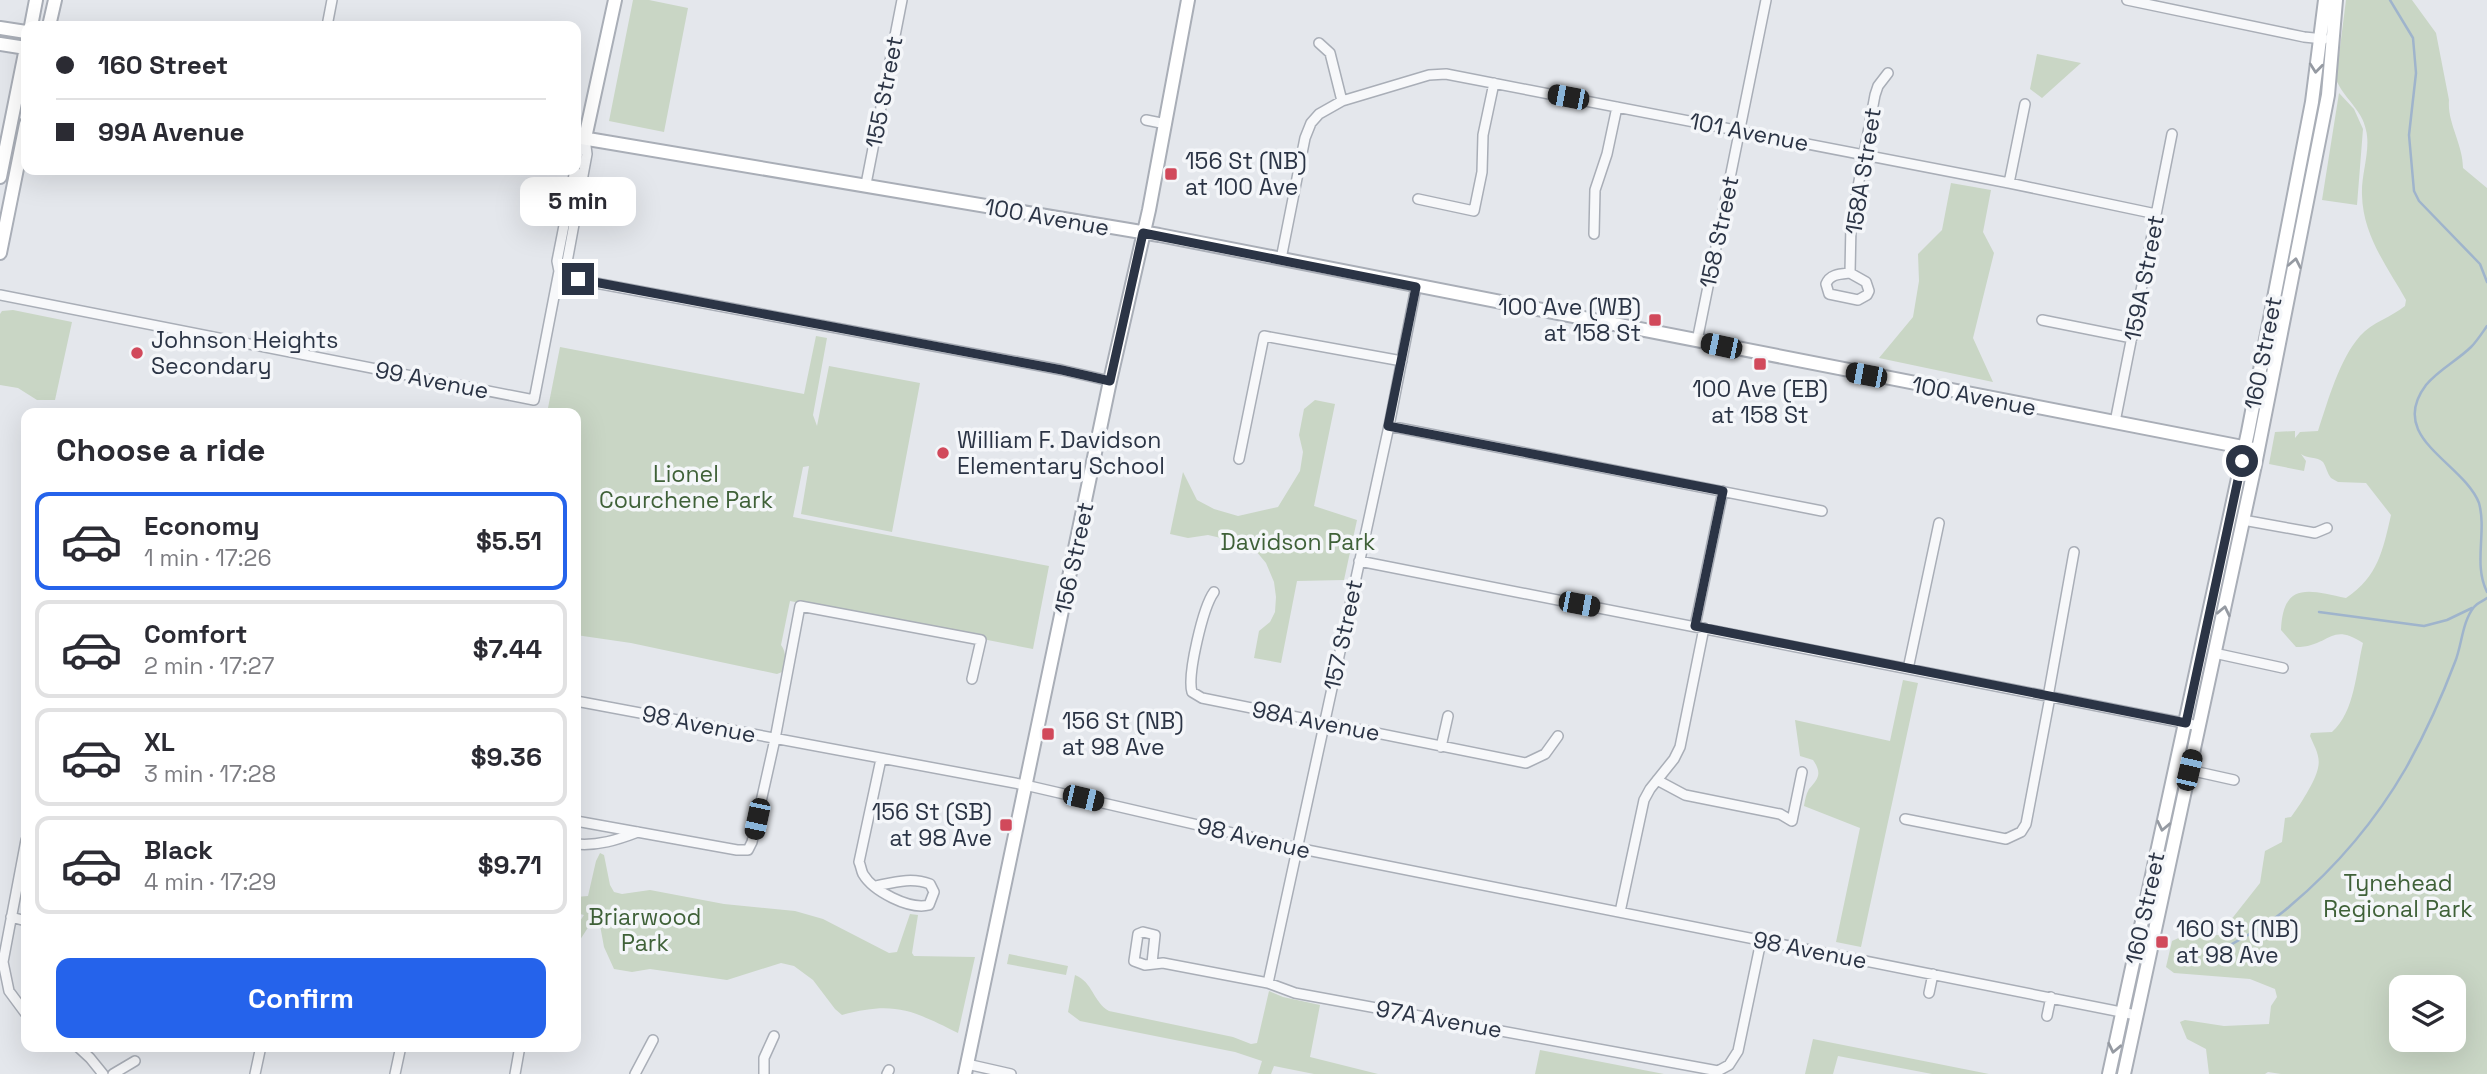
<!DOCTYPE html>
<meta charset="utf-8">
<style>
body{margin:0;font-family:"Space Grotesk",sans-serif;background:#f7f7f7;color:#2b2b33;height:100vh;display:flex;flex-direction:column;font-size:26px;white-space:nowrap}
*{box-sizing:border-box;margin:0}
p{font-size:23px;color:#7c7c81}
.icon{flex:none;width:38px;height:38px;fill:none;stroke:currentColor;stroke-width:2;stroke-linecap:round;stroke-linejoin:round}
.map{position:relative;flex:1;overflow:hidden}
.sheet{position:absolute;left:21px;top:408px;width:560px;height:644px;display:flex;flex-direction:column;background:#fff;border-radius:14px;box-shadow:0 7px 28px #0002}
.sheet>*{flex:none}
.banner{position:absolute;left:21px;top:21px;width:560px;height:154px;border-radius:14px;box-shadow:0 7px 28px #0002;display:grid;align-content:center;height:154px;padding:0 35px;background:#fff}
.tools{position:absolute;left:2389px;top:975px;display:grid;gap:14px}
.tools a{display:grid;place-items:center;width:77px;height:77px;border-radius:14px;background:#fff;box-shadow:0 7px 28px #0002;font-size:35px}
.end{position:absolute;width:32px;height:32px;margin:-16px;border:9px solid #2b3445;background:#fff;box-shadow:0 0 0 4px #fff}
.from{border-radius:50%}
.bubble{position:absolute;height:49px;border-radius:14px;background:#fff;box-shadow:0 7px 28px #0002;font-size:23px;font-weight:600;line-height:49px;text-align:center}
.car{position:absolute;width:21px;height:42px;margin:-21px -10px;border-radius:9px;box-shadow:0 0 5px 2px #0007;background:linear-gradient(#222 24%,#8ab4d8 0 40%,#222 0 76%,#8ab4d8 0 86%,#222 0)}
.banner b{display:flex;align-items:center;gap:24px;height:66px;font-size:26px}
.banner b+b{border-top:2px solid #e1e1e2}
.banner i{width:18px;height:18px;background:#2b2b33}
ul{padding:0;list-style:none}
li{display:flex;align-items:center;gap:21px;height:98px;margin:0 14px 10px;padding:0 21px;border:4px solid #e1e1e2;border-radius:14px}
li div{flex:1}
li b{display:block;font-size:26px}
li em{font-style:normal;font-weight:600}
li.active{border-color:#2563eb}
li>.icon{width:63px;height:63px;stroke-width:1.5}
h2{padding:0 35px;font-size:32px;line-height:84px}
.cta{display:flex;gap:14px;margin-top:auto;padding:14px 35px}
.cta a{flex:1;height:80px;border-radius:14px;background:#2563eb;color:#fff;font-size:28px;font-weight:600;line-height:80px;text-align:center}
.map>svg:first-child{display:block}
.green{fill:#c9d6c5;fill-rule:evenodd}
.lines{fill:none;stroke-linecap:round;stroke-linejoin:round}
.stream{stroke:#9fb4cc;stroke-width:2.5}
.minor-casing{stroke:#a9aeb7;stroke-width:12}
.secondary-casing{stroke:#a9aeb7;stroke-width:16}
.minor{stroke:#f7f8fa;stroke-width:9}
.secondary{stroke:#fff;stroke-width:12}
.oneway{stroke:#959aa2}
.route{stroke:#2b3445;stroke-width:9}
.poi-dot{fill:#d1495b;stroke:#f4f6f9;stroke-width:2.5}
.labels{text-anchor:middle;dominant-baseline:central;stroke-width:7;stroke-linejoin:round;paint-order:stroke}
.street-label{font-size:23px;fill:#2b3445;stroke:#f4f6f9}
.poi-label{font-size:23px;fill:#2b3445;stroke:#f4f6f9;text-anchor:start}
.park-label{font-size:23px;fill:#3f6138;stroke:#f4f6f9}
</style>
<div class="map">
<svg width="2487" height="1074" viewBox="0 0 2487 1074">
<rect width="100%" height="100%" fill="#e4e7ec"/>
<path class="green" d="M 633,0 L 649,0 L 688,8 L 664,132 L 609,121 Z
M 2346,0 L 2412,0 L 2436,33 L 2449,100 C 2447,123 2463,144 2463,168 L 2487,188 L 2487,1074 L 2281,1074 L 2268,1072 L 2265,1074 L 2209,1074 L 2206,1049 L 2187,1039 L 2180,1022 L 2185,1020 L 2224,1026 L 2269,1024 L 2271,1006 L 2277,997 L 2275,989 L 2250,979 L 2174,973 L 2166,967 L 2172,941 L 2185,935 L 2219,935 L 2260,883 L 2265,851 L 2282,842 L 2285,818 L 2291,817 C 2300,805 2315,782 2318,768 C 2321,756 2314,746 2310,736 L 2311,733 L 2332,732 C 2355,712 2356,671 2363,643 C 2330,621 2330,647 2296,647 L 2281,630 C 2283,581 2309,590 2346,598 C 2378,577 2383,550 2391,515 L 2366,483 L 2338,482 L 2331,478 C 2327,473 2326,466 2323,462 C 2317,456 2307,459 2301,454 L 2306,461 L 2304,471 L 2269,464 L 2275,432 L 2295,431 L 2295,438 L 2300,432 L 2318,431 C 2328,401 2339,360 2360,336 C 2372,322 2392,317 2405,306 L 2406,300 C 2387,266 2363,236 2362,195 C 2361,174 2371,150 2366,130 C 2362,109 2343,98 2336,79 ZM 2401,987 L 2454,987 L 2454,1040 L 2401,1040 Z
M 2037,54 L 2081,63 L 2042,98 L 2030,89 Z
M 2339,93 L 2354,109 L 2363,129 L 2357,205 L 2322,200 Z
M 1951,183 L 1991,190 L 1983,232 L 1994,253 L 1973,338 L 1993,382 L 1879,358 L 1913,317 L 1919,281 L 1918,254 L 1942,230 Z
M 13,310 L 72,322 L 55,400 L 37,400 L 18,388 L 0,385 L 0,314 L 2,311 Z
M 816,336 L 827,338 L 813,415 L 817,426 L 829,366 L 920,383 L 892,532 L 801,514 L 809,466 L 803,467 L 793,517 L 1049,566 L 1033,649 L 790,601 L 781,645 C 787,653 786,663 782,672 L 777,674 L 631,643 L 576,635 L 576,413 L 547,413 L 560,347 L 804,394 Z
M 1315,400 L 1335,404 L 1314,506 L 1357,520 L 1344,580 L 1297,581 L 1281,663 L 1254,658 L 1259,631 L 1270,622 L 1275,612 L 1276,597 L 1274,582 L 1266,563 L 1251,545 L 1208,535 L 1188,538 L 1170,534 L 1183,472 L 1197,500 L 1214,509 L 1238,516 L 1278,507 L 1300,471 L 1303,452 L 1299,435 L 1304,409 Z
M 1903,680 L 1918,683 L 1861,947 L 1836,942 L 1860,828 L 1804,806 C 1805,800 1806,794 1809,789 C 1819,778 1822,773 1813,760 L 1800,756 L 1795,720 L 1890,741 Z
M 600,853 L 604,855 L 610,885 L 614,892 L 622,894 L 650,890 L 724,904 L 795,911 L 823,919 L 889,953 L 897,952 L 910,914 L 918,915 L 912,953 L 914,956 L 975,957 L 958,1033 C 912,1010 894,1001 842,1015 L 835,1009 L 813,980 L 794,966 L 781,963 L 727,980 L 650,969 L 632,972 L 614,969 L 604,947 L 600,925 L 595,923 L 589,926 L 576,946 L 576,927 L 584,915 L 576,913 L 576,897 L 588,896 L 596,861 Z
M 1009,954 L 1068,966 L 1066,975 L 1007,964 Z
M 1075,975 C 1093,982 1093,1002 1109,1011 L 1233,1037 L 1251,1044 L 1257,1043 L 1269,991 L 1283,997 L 1320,1005 L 1310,1057 L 1378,1074 L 1314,1074 L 1274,1066 L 1271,1074 L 1258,1074 L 1262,1061 L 1235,1052 L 1080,1021 L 1068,1012 Z
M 1813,1039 L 1989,1074 L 1932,1074 L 1838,1056 L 1833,1074 L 1805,1074 Z
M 1540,1050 L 1664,1074 L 1535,1074 Z"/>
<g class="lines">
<path class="stream" d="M 2390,0 L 2413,38 L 2416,73 L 2409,135 L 2414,191 L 2419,201 L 2480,264 L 2487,282
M 2487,326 C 2482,333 2477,341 2471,347 C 2458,360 2438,370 2426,385 C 2386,438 2463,462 2479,503 C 2487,532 2473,564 2487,592
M 2319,612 L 2424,626 L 2447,620 L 2472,608
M 2223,949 C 2246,936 2270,924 2290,906 C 2335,868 2376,820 2406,768 C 2425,734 2441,699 2455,662 C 2462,645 2462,622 2474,607 C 2477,603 2483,601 2487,598"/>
<defs>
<path id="minor" d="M 2127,0 L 2304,37 L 2324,39
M 327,26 L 332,0
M 1319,43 L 1330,53 L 1342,101
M 1146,120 L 1166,124
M 576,165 L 578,152 L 584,145
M 2009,183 L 2025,104
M 866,184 L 902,0
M 1418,199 L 1474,211 L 1482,172 L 1483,135 L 1494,83
M 1594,234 L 1595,190 L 1607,154 L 1617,107
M 1281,259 L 1305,138 L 1311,123 L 1319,114 L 1342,101 L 1429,75 L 1446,74 L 2009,183 L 2156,214
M 559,271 L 567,262 L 587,154 L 585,138
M 1850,273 L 1866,282 L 1869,291 L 1867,295 L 1858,300 L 1829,294 L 1826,284 C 1830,274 1840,274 1850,273 L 1851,224 L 1875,95 L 1878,86 L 1888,73
M 558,276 L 1062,370 L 1110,381
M 0,295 L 534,400 L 559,271 L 557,261 L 575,170
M 2042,320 L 2132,338
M 1697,341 L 1766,0
M 2115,422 L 2172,134
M 1389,426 L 1822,511
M 1239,459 L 1264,336 L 1402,361
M 2243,520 L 2315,533 L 2327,528
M 1359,561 L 2199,726
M 1214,592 C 1203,607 1187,675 1192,692 L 1202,698 L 1526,763 L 1545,754 L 1558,736
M 1695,626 L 1723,491
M 2214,653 L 2283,668
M 1908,669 L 1939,523
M 2048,697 L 2074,552
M 576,701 L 1025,785 L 1297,848 L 2136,1015
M 1441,747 L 1448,716
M 2189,770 L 2234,780
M 1657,780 L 1685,795 L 1780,814 L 1792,821 L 1802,772
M 1905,819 L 2006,839 L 2021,832 L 2026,824 L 2050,697
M 576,821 L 737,850 L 748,850 L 752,842 L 775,739 L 800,606 L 981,640 L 972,679
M 26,840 L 3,962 L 9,991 L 26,1014
M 576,844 C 598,846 617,840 638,832
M 876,886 C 895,882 912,877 930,884 L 934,892 L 929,905 C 909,910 873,891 863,874 C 861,870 861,866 859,862 L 881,759
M 1620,912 L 1644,800 L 1650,789 L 1674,759 L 1680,747 L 1704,628
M 11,917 L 26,921
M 1152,963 L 1155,935 L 1143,932 L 1138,934 L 1134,961 L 1145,965 L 1163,963 L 1268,983 L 1295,993 L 1718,1071 L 1729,1065 L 1738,1051 L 1761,941
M 1268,983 L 1389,426 L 1416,287
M 1929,993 L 1933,974
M 2047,1016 L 2051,997
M 77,1046 L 90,1058 L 103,1074
M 967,1064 L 1011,1074
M 113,1074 L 135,1061
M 255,1074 L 261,1046
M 395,1074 L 401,1046
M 515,1074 L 520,1046
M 635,1074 L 653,1040
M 764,1074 L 764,1058 L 774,1036
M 887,1074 L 889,1070"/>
<path id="secondary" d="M 31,26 L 36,0
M 49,26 L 55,0
M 0,28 L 26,32
M 0,44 L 26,48
M 576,137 L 1159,235 L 2258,450
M 585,138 L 615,0
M 0,177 L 26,48
M 0,253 L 26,124
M 965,1074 L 1110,381 L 1149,210 L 1188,0
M 2109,1074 L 2248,432 L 2312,102 L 2325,0
M 2124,1074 L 2255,465 L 2328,95 L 2336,0"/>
</defs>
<use href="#minor" class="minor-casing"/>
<use href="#secondary" class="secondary-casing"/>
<use href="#minor" class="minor"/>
<use href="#secondary" class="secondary"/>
</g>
<defs><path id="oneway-chevron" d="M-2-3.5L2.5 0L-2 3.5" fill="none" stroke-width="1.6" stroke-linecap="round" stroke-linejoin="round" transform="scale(1.75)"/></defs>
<g class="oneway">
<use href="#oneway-chevron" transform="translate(2316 68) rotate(96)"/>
<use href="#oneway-chevron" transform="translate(2295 263) rotate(-79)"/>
<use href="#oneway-chevron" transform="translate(2224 611) rotate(-78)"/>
<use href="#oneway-chevron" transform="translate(2163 826) rotate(102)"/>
<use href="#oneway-chevron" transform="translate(2114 1048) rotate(102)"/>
</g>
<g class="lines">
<path class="route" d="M 578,279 L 1062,370 L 1110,381 L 1143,233 L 1416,287 L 1388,426 L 1723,491 L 1695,626 L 2186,723 L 2242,461"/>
</g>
<g class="poi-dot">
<rect x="1164" y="167" width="14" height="14" rx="3.5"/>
<rect x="1648" y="313" width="14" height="14" rx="3.5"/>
<circle cx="137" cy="353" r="7"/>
<rect x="1753" y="357" width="14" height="14" rx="3.5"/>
<circle cx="943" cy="453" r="7"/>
<rect x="1041" y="727" width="14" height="14" rx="3.5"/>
<rect x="999" y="818" width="14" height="14" rx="3.5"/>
<rect x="2155" y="935" width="14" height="14" rx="3.5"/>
</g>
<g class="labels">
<g class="street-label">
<text transform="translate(884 92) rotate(-79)">155 Street</text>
<text transform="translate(1749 132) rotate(11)">101 Avenue</text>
<text transform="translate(1863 171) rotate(-81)">158A Street</text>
<text transform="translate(1047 217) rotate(10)">100 Avenue</text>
<text transform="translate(1719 232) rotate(-78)">158 Street</text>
<text transform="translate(2144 278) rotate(-79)">159A Street</text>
<text transform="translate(2263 353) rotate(-79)">160 Street</text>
<text transform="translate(432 380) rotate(11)">99 Avenue</text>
<text transform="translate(1974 396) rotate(11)">100 Avenue</text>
<text transform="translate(1074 558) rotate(-78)">156 Street</text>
<text transform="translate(1343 635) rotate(-78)">157 Street</text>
<text transform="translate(1316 721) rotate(11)">98A Avenue</text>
<text transform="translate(699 724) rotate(11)">98 Avenue</text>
<text transform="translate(1254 838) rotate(13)">98 Avenue</text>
<text transform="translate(2145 908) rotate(-78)">160 Street</text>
<text transform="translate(1810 950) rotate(11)">98 Avenue</text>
<text transform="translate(1439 1019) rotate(10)">97A Avenue</text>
</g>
<g class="poi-label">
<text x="1185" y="161">156 St (NB)<tspan x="1185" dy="26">at 100 Ave</tspan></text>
<text x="1641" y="307" text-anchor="end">100 Ave (WB)<tspan x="1641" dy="26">at 158 St</tspan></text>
<text x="151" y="340">Johnson Heights<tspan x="151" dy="26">Secondary</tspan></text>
<text x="1760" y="389" text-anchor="middle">100 Ave (EB)<tspan x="1760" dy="26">at 158 St</tspan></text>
<text x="957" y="440">William F. Davidson<tspan x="957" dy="26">Elementary School</tspan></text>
<text x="1062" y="721">156 St (NB)<tspan x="1062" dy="26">at 98 Ave</tspan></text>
<text x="992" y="812" text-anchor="end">156 St (SB)<tspan x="992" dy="26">at 98 Ave</tspan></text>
<text x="2176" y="929">160 St (NB)<tspan x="2176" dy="26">at 98 Ave</tspan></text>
</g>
<g class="park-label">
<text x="686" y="474">Lionel<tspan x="686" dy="26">Courchene Park</tspan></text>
<text x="1298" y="542">Davidson Park</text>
<text x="2398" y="883">Tynehead<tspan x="2398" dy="26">Regional Park</tspan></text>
<text x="645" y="917">Briarwood<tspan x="645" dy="26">Park</tspan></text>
</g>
</g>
</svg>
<div class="tools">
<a><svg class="icon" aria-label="layers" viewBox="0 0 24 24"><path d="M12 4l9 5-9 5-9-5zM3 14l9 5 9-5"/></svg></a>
</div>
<i class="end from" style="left:2242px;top:461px"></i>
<i class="end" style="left:578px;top:279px"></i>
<div class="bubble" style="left:520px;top:177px;width:116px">5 min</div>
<i class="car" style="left:1568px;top:97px;rotate:281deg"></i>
<i class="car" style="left:1721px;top:346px;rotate:282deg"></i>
<i class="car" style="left:1866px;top:375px;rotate:281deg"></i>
<i class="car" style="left:1579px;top:604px;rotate:101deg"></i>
<i class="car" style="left:2189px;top:770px;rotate:13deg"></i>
<i class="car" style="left:1083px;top:798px;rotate:103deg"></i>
<i class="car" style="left:757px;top:819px;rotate:192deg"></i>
<div class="banner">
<b><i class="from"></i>160 Street</b>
<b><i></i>99A Avenue</b>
</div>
<section class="sheet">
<h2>Choose a ride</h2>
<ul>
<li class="active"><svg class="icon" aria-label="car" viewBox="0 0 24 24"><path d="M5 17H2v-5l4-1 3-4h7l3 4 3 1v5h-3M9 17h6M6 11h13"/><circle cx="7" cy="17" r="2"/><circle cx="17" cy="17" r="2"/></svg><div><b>Economy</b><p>1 min · 17:26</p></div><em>$5.51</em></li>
<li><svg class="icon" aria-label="car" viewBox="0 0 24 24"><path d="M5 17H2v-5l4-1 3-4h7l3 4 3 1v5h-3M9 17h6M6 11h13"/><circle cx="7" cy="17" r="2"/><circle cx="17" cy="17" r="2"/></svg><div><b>Comfort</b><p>2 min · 17:27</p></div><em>$7.44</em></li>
<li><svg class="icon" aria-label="car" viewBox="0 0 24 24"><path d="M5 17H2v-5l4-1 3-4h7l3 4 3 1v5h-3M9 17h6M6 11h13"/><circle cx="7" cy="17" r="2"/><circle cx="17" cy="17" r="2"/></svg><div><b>XL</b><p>3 min · 17:28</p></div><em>$9.36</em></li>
<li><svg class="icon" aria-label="car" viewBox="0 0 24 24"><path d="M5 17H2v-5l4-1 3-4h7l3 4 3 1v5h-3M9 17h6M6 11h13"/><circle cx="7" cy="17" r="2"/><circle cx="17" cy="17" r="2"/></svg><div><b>Black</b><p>4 min · 17:29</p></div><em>$9.71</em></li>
</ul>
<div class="cta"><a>Confirm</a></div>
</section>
</div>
